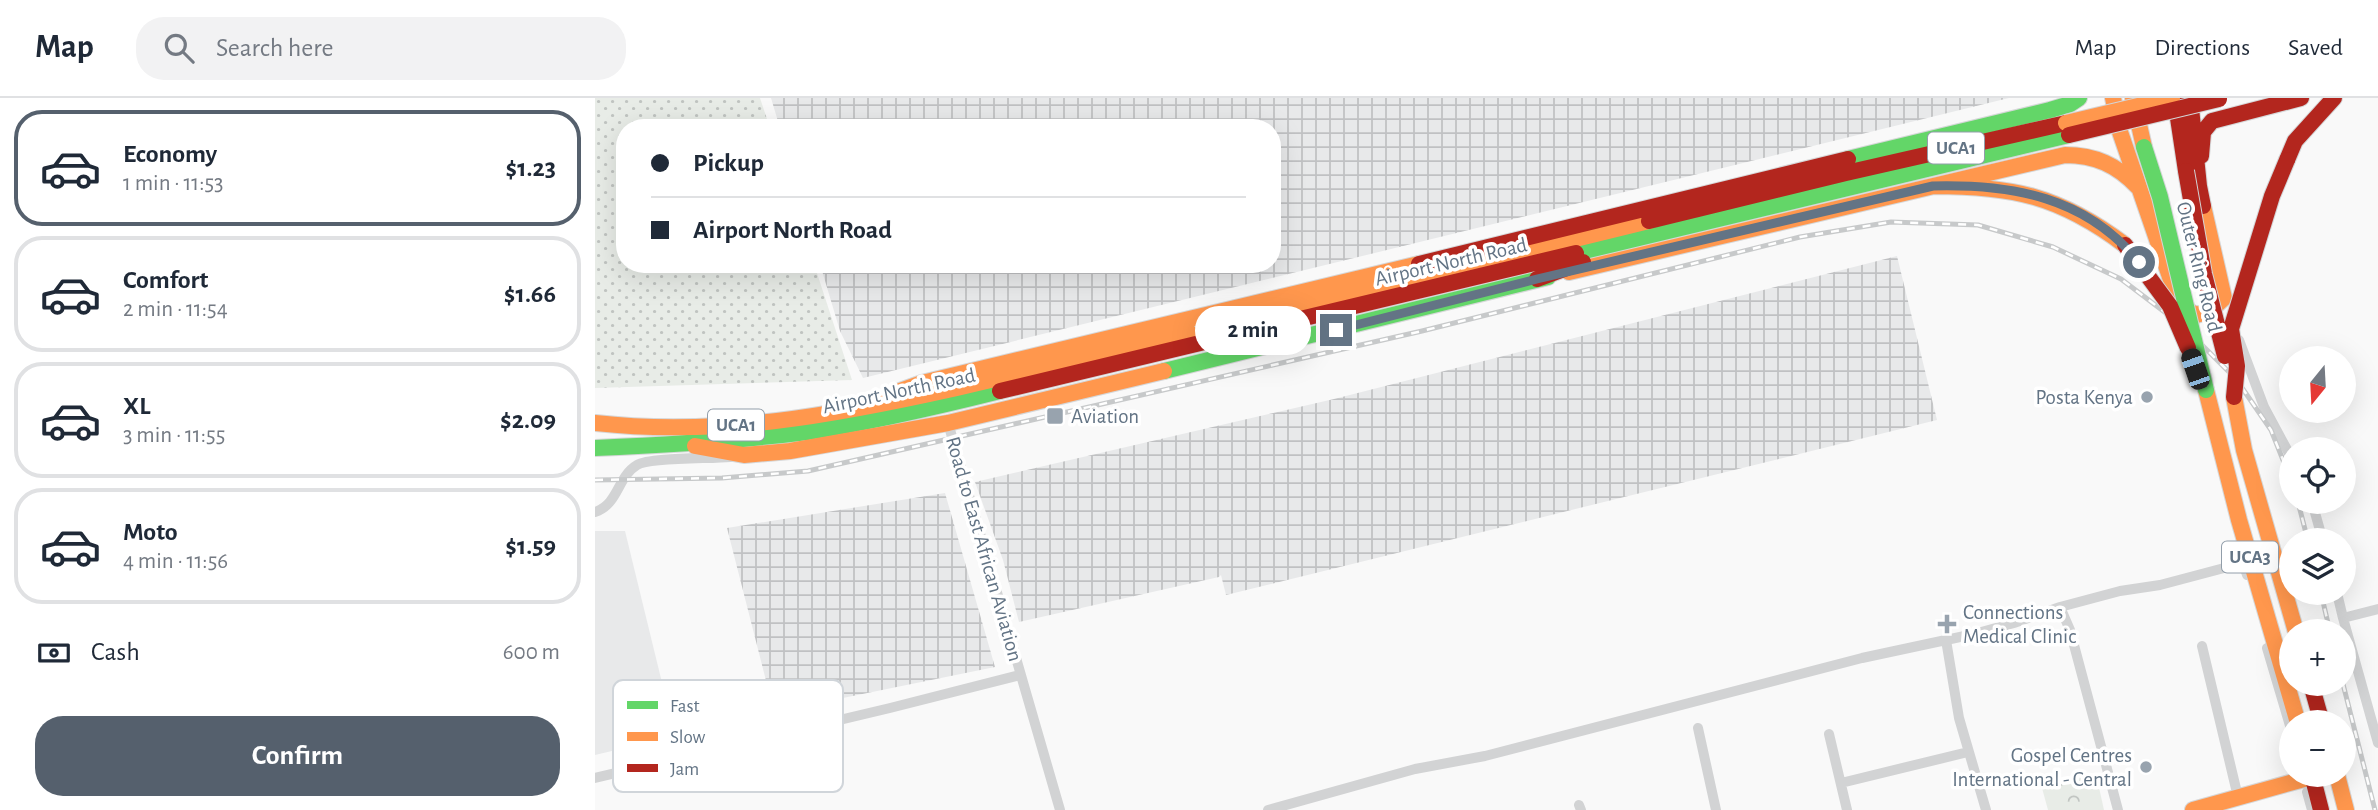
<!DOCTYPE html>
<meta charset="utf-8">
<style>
body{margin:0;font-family:"Alegreya Sans",sans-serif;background:#f2f2f3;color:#1f2937;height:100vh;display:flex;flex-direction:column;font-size:26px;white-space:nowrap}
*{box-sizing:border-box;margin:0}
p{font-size:23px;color:#747a83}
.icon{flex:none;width:38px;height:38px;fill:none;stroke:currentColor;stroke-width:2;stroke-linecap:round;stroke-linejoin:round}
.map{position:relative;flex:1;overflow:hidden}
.drawer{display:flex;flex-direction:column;background:#fff;width:595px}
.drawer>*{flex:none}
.hud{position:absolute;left:21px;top:21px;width:665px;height:154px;border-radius:28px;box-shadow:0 7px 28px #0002;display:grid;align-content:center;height:154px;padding:0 35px;background:#fff}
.needle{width:46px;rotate:198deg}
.controls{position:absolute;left:1684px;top:248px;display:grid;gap:14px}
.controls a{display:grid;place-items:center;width:77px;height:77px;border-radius:50%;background:#fff;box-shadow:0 7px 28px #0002;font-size:35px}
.end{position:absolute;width:32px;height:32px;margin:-16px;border:9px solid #637485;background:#fff;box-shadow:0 0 0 4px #fff}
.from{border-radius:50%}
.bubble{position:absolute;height:49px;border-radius:24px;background:#fff;box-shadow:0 7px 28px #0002;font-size:23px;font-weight:700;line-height:49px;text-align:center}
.car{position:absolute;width:21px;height:42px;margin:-21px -10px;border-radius:9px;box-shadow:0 0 5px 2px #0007;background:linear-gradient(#222 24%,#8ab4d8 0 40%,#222 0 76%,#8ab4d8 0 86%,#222 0)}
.hud b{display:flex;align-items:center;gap:24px;height:66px;font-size:26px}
.hud b+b{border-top:2px solid #e0e1e3}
.hud i{width:18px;height:18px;background:#1f2937}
ul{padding:12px 0 0;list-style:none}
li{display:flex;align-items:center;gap:21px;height:116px;margin:0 14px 10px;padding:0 21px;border:4px solid #e0e1e3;border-radius:28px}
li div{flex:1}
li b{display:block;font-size:26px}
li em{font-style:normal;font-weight:700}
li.on{border-color:#55606d}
li>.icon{width:63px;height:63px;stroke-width:1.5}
.pay{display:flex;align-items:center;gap:18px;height:77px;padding:0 35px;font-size:26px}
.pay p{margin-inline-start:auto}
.button{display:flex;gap:14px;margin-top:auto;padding:14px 35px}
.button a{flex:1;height:80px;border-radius:28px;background:#55606d;color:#fff;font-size:28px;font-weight:700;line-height:80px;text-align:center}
header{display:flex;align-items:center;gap:42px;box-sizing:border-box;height:98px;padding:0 35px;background:#fff;border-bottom:2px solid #e0e1e3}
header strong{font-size:33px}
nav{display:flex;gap:38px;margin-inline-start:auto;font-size:24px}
.search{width:490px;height:63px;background:#f2f2f3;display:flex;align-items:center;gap:18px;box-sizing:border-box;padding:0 24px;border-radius:28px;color:#747a83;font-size:26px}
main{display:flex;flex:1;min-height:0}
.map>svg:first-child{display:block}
.built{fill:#e8e9ea}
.industrial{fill:url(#industrial-grid)}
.grass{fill:url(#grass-dots)}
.park{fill:url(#park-crowns)}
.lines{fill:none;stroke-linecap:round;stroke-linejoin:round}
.fast-casing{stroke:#d6d7d8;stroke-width:18}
.slow-casing{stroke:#d6d7d8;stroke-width:18}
.jam-casing{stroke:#d6d7d8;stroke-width:18}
.street{stroke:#d2d3d4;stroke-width:10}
.fast{stroke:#63d668;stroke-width:16}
.slow{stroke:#ff974d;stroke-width:16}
.jam{stroke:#b3261e;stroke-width:16}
.rail-casing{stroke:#c7c9ca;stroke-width:5}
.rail{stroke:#fff;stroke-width:2.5;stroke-dasharray:8;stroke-linecap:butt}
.fast-bridge-casing{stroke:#d4d5d7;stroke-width:18;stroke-linecap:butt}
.slow-bridge-casing{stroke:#d4d5d7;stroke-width:18;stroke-linecap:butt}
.jam-bridge-casing{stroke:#d4d5d7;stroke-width:18;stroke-linecap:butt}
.fast-bridge{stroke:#63d668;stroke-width:16}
.slow-bridge{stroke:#ff974d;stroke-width:16}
.jam-bridge{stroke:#b3261e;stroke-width:16}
.route{stroke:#637485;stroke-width:9}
.poi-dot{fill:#98a3ae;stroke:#fff;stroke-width:2.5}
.labels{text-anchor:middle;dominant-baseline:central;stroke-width:7;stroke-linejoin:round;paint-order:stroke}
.shield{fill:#fff;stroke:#929eaa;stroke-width:2}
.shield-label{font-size:19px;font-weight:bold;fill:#637485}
.street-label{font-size:21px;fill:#637485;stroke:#fff}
.poi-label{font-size:21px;fill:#637485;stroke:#fff;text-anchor:end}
.key{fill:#fff;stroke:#d0d5da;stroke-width:2}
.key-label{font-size:19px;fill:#637485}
</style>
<header>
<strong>Map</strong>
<div class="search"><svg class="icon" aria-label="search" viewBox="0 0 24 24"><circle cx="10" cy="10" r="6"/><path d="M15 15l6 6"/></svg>Search here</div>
<nav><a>Map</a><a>Directions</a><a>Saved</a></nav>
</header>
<main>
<section class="drawer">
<ul>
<li class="on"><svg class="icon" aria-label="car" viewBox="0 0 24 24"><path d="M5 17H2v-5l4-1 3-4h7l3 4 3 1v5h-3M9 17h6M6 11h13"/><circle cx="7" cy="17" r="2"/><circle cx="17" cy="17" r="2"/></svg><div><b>Economy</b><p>1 min · 11:53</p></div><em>$1.23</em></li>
<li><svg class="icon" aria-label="car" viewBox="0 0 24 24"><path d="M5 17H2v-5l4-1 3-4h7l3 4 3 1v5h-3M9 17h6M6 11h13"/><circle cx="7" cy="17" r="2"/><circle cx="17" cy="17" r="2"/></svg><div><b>Comfort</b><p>2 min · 11:54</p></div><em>$1.66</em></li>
<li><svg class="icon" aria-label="car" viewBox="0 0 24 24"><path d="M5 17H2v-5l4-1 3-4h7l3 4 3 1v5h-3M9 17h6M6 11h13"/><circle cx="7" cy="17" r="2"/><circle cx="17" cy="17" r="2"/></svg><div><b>XL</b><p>3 min · 11:55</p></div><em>$2.09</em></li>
<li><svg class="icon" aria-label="car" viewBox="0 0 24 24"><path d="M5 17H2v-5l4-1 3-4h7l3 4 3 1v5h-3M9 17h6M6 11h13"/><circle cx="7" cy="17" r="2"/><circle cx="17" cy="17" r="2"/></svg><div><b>Moto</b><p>4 min · 11:56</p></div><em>$1.59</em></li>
</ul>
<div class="pay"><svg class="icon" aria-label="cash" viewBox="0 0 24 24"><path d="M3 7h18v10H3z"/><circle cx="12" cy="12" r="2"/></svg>Cash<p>600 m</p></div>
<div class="button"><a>Confirm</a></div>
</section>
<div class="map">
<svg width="1783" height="712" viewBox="0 0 1783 712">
<defs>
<pattern id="industrial-grid" width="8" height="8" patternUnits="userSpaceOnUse" patternTransform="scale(1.75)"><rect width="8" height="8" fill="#e8e9ea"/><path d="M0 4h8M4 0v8" fill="none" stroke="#c0c1c3"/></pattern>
<pattern id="grass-dots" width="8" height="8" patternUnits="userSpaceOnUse" patternTransform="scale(1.75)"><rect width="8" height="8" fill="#e8ece7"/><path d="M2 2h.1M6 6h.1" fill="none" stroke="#c0c4c1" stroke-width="1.8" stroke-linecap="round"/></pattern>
<pattern id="park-crowns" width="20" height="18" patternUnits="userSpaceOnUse" patternTransform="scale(1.75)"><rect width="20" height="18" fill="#e8ece7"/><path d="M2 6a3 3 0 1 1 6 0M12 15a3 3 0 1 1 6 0" fill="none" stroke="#c0c4c1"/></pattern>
</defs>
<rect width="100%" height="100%" fill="#f9f9f9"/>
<path class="built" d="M 0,433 L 30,433 L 80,638 L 0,657 Z"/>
<path class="industrial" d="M 176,0 L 1414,0 L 268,280 L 245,233 L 225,166 L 677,166 L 677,30 L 185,30 Z
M 1302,158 L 1342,322 L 631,497 L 626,477 L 624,479 L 424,524 L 408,462 L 380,384 L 739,301 Z
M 350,395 L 400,569 L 179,614 L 132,430 Z"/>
<path class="grass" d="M 0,0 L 165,0 L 175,30 L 30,30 L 30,166 L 219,166 L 257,282 L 0,290 Z"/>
<path class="park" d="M 1501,676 L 1509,712 L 1453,712 L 1447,690 Z"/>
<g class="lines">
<defs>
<path id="fast" d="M 1253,61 L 1455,12 L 1475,6 L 1484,0
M 981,155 L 1474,37
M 569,273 L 953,179
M 0,350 C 71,347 142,343 212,334 C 277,324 341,309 405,293"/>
<path id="slow" d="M 1518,0 L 1525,34 L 1585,208 L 1601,217 L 1615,213 L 1629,200 L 1608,108
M 1538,0 L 1549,49
M 1338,88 C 1418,88 1465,98 1530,147
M 974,174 L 1470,57 C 1500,57 1522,67 1543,89
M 670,217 L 1054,123
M 1611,292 L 1644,422 L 1703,625
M 1639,299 L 1649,352 L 1701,534
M 285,305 L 294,297 L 327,285 L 824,166
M 0,325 C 124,339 241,317 362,290 C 440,272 517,253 595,235
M 100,348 L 149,357 L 195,353 L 353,325 L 569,273
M 1742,677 L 1751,712
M 1598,712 L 1709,681"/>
<path id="jam" d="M 1580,0 L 1591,73
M 1595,0 L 1604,88 L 1608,108
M 1606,58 L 1608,34 L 1617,23 L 1706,0
M 1692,62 L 1700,43 L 1739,0
M 1054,123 L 1251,75 L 1471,25
M 824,166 L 1253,61
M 942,181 L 988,164
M 405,293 L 981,155
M 1716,586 L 1727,625
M 1717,677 L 1726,712"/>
</defs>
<use href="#fast" class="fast-casing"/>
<use href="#slow" class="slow-casing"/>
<use href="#jam" class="jam-casing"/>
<path class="street" d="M 1644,242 L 1669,309 L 1696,359
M 353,325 L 465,712
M 1717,404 L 1728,443
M 0,414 C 24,406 22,379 42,367 C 55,359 116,361 135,359
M 1742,495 L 1748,520
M 1465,509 L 1475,532 L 1523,712
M 1783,511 L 1748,520 L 1783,645
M 1351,542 L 1364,620 L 1391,712
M 1607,548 L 1643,699
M 1672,550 L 1696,631
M 1103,630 L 1121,712
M 1234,636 L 1252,712
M 0,680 L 295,610 L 425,577
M 1246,685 L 1373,654
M 1712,694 L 1717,712
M 984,707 L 986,712
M 673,712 L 820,671 L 890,658 L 1267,560 L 1379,536 L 1419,525 L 1465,509 L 1525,493 L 1565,487 L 1648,465 L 1652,477"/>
<use href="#fast" class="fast"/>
<use href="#slow" class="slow"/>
<use href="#jam" class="jam"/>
<defs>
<path id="rail" d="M 0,382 L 127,380 L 213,373 L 827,233 L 1205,139 L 1296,124 L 1383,127 L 1458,149 L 1526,181 L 1588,228 L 1641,281 L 1676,332 L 1696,382
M 1703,404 L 1713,443
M 1726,495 L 1735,534
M 1748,586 L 1780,712"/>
</defs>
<use href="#rail" class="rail-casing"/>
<use href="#rail" class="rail"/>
<defs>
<path id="fast-bridge" d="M 1549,49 L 1565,99 L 1611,292"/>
<path id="slow-bridge" d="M 1471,25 L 1577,0"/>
<path id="jam-bridge" d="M 1474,37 L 1624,1
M 1591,73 L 1609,176 L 1630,258
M 1530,147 L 1575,208 L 1593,250
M 1639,299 L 1642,268 L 1636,231 L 1677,98 L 1692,62"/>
</defs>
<use href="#fast-bridge" class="fast-bridge-casing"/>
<use href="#slow-bridge" class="slow-bridge-casing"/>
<use href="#jam-bridge" class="jam-bridge-casing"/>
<use href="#fast-bridge" class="fast-bridge"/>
<use href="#slow-bridge" class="slow-bridge"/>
<use href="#jam-bridge" class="jam-bridge"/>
</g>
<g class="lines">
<path class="route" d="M 741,232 L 942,181 L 1338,88 C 1418,86 1491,99 1544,164"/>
</g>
<g class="poi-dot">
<circle cx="1552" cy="299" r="7"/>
<rect x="451" y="309" width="18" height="18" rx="3.5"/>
<path d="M1348.5 515.5h7v7h7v7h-7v7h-7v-7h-7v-7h7z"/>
<circle cx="1551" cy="669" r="7"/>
</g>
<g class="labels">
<g class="shield">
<rect x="1333" y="34.5" width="56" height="31" rx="5"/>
<rect x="113" y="311.5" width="56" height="31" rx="5"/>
<rect x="1627" y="443.5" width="56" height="31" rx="5"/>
</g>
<g class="shield-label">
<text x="1361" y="50">UCA1</text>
<text x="141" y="327">UCA1</text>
<text x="1655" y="459">UCA3</text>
</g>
<g class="street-label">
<text transform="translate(856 164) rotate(-13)">Airport North Road</text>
<text transform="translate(1604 169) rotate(76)">Outer Ring Road</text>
<text transform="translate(304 293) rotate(-12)">Airport North Road</text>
<text transform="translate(389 451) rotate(74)">Road to East African Aviation</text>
</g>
<g class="poi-label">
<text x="1538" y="299">Posta Kenya</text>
<text x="476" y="318" text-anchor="start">Aviation</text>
<text x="1368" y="514" text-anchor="start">Connections<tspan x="1368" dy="24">Medical Clinic</tspan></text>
<text x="1537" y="657">Gospel Centres<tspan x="1537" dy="24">International - Central</tspan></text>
</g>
</g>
<rect x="18" y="582" width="230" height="112" rx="10" class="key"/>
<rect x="32" y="603" width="31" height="8" fill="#63d668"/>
<rect x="32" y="634" width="31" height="9" fill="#ff974d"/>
<rect x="32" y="666" width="31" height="8" fill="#b3261e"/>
<g class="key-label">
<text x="75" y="614">Fast</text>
<text x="75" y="645">Slow</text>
<text x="75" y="677">Jam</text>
</g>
</svg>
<div class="controls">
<a><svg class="needle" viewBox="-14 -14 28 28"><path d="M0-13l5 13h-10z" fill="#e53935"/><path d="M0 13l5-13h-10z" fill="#747a83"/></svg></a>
<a><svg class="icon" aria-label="locate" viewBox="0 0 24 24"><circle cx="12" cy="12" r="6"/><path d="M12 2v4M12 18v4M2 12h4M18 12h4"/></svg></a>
<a><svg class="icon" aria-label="layers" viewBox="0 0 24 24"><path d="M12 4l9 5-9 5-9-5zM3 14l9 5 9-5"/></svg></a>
<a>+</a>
<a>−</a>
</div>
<i class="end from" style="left:1544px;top:164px"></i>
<i class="end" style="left:741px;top:232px"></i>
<div class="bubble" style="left:600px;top:208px;width:116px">2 min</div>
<i class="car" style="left:1600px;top:271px;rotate:341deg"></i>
<div class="hud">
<b><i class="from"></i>Pickup</b>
<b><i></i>Airport North Road</b>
</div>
</div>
</main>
